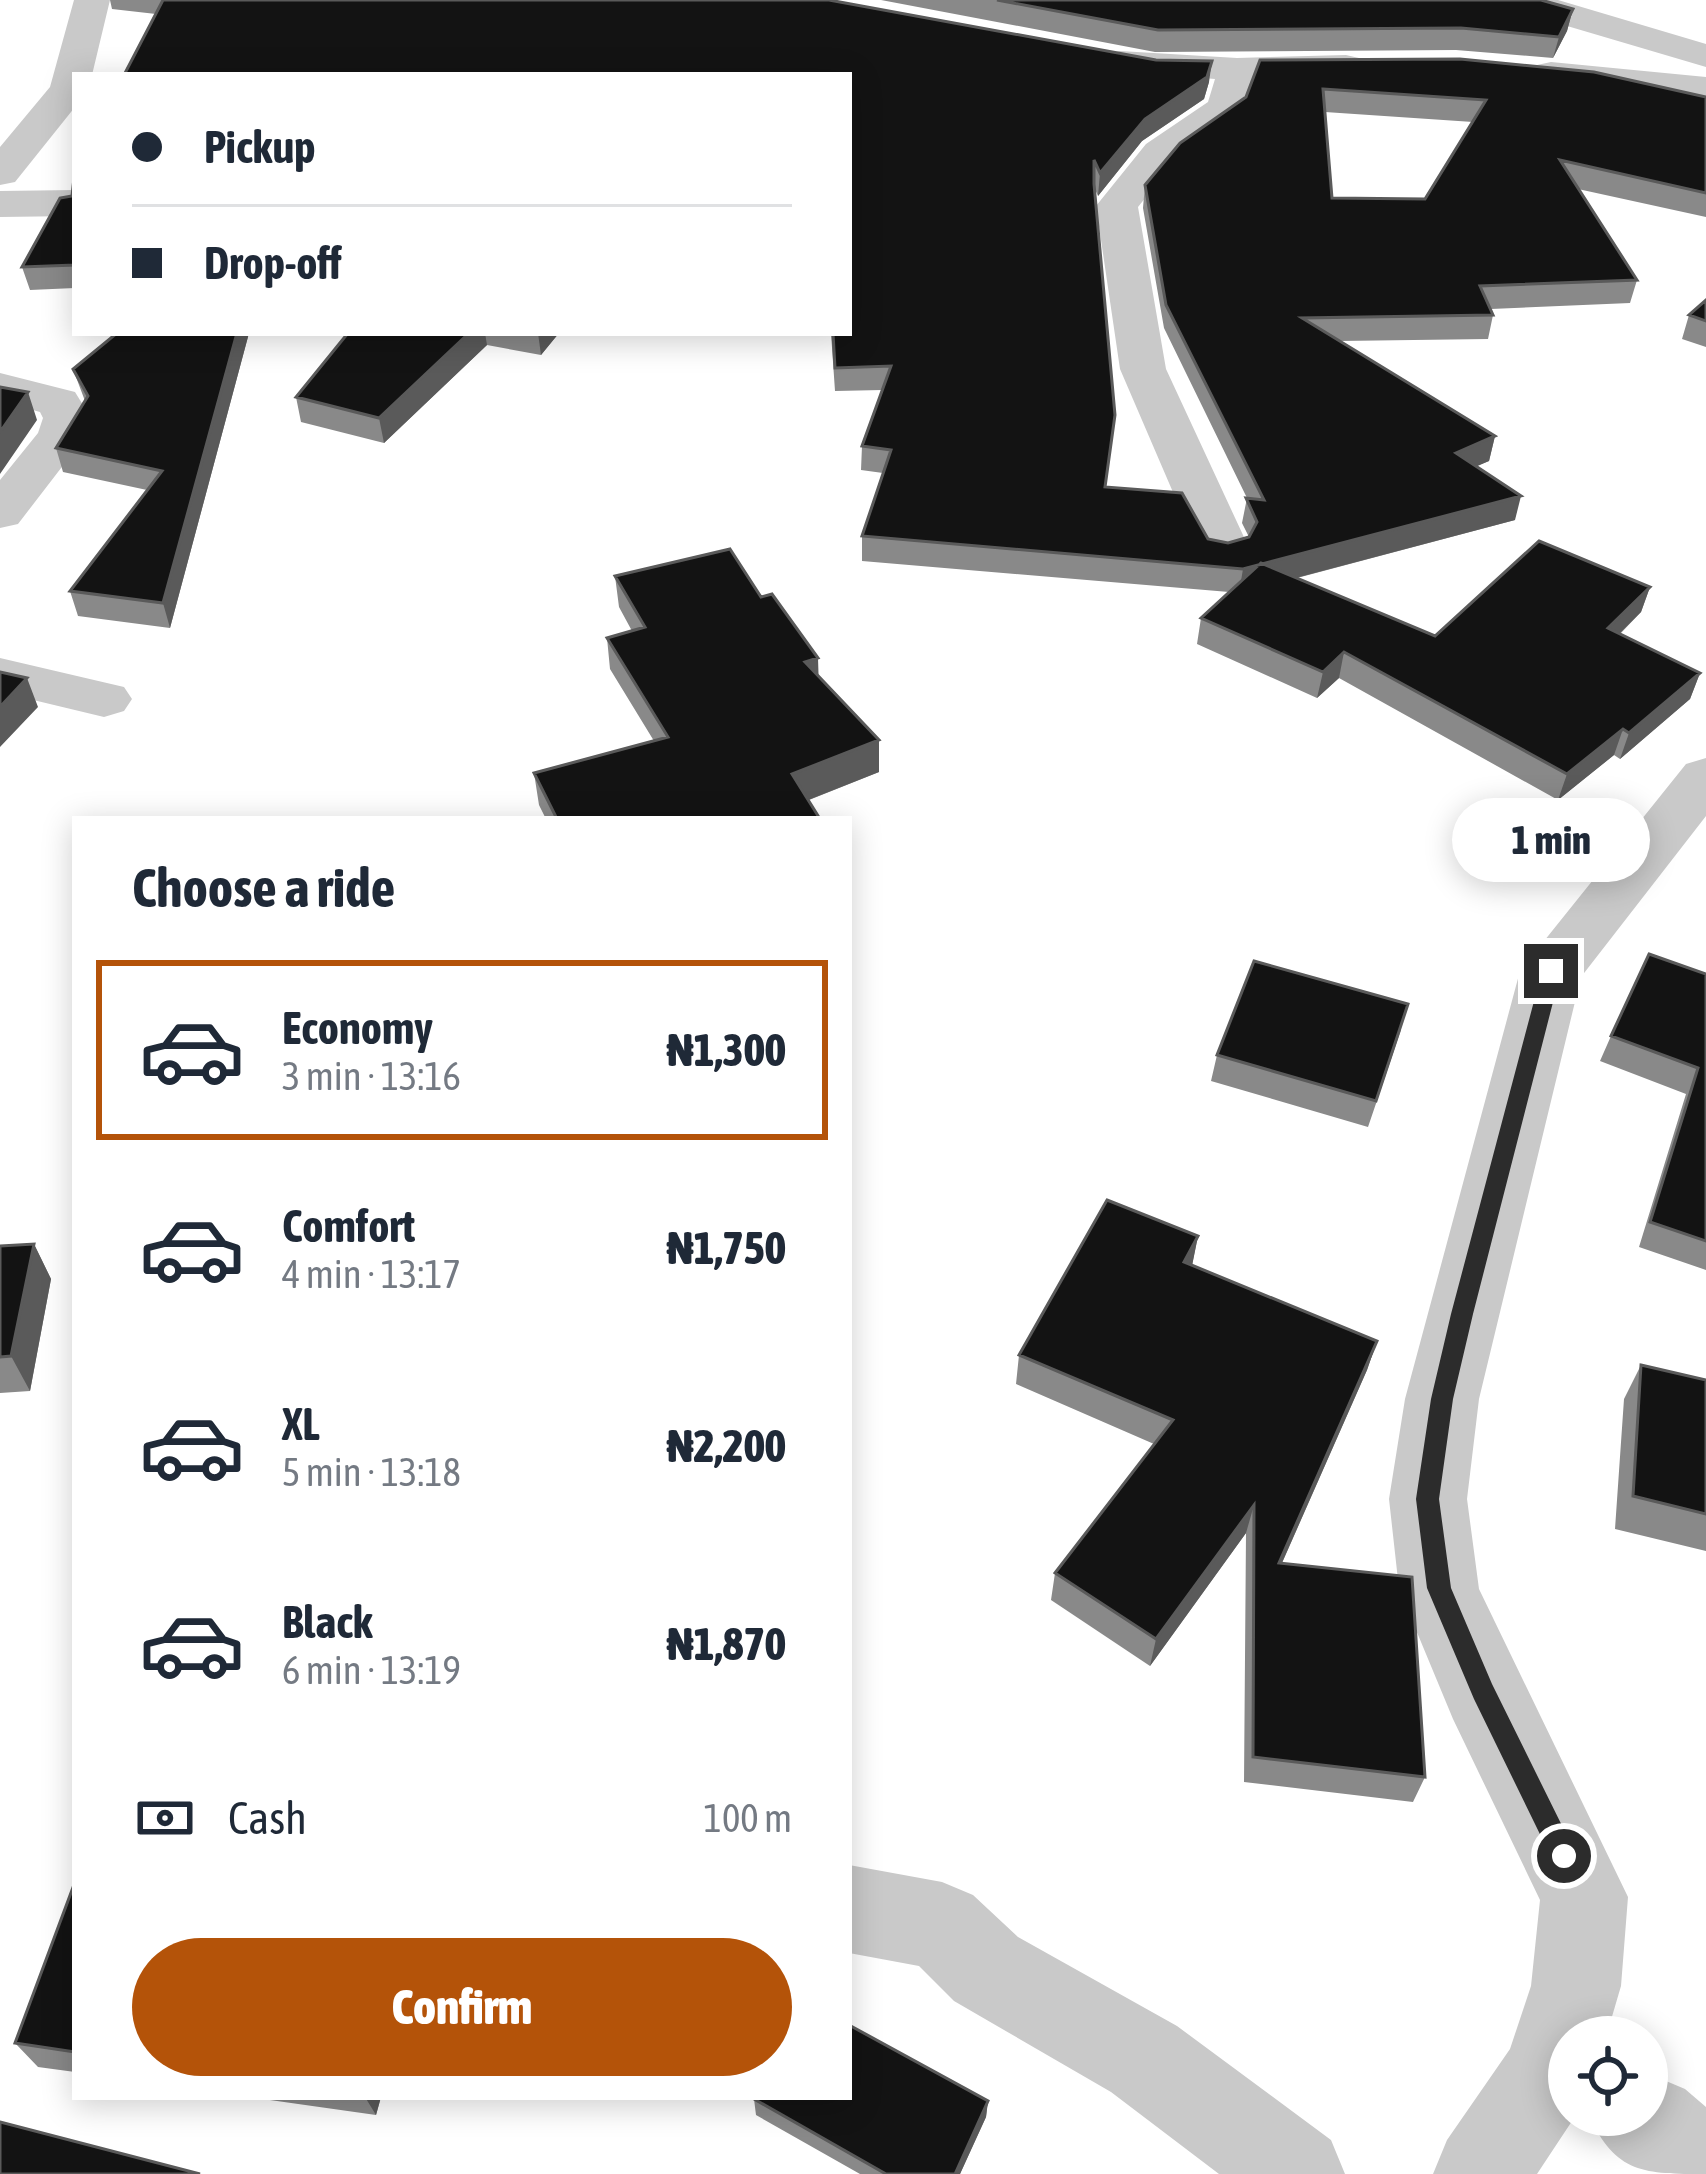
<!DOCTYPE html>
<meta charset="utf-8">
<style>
body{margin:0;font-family:"Asap Condensed",sans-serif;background:#f2f2f3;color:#1f2937;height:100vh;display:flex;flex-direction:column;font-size:45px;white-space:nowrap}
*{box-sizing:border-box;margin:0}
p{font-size:39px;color:#747a83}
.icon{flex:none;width:66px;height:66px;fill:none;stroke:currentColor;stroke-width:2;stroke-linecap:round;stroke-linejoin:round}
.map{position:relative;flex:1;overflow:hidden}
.panel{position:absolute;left:72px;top:816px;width:780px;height:1284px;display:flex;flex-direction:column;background:#fff;border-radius:0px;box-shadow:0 6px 30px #0003}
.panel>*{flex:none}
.hud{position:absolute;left:72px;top:72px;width:780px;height:264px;border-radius:0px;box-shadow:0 6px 30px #0003;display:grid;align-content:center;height:264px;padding:0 60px;background:#fff}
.buttons{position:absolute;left:1548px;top:2016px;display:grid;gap:24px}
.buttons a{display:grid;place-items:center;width:120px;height:120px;border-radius:50%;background:#fff;box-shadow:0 6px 30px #0003;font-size:60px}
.end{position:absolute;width:54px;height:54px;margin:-27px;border:15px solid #2c2c2c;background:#fff;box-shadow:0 0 0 6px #fff}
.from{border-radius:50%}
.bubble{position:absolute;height:84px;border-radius:42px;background:#fff;box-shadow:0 6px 30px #0003;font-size:39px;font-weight:800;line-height:84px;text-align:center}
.hud b{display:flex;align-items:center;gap:42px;height:114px;font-size:45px}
.hud b+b{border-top:3px solid #e0e1e3}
.hud i{width:30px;height:30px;background:#1f2937}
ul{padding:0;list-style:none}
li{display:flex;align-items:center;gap:36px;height:180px;margin:0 24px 18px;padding:0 36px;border:6px solid transparent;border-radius:0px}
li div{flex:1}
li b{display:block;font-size:45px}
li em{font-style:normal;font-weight:800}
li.selected{border-color:#b45309}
li>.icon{width:108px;height:108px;stroke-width:1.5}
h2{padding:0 60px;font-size:54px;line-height:144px}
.pay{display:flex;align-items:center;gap:30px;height:132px;padding:0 60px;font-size:45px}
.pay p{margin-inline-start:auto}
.primary-button{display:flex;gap:24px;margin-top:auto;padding:24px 60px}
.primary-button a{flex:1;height:138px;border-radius:72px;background:#b45309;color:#fff;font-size:48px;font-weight:800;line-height:138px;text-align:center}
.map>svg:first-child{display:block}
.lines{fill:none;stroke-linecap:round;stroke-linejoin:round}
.minor{fill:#c9c9c9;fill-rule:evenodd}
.wall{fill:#898989;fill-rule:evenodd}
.shaded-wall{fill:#5a5a5a}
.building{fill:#131313;stroke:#5a5a5a;stroke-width:3;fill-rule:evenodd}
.route{fill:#2c2c2c}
</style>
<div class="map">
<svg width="1706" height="2174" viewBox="0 0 1706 2174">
<rect width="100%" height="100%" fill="#fff"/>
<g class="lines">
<path class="minor" d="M 74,0 L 110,0 L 92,75 L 75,75 L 75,107 L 15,182 L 0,185 L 0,147 L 50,87 Z
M 1501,0 L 1558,0 L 1706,44 L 1706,67 L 1506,8 Z
M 1120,51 L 1237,58 L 1346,55 L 1359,58 L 1365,66 L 1359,74 L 1346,77 L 1253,80 L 1240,116 L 1174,162 L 1138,207 L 1166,369 L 1249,548 L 1241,559 L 1223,563 L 1205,559 L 1197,548 L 1120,369 L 1096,206 L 1146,144 L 1208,102 L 1215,79 L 1107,70 L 1101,62 L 1107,54 Z
M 1551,62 L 1706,77 L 1706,101 L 1537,81 L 1532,73 L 1537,65 Z
M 75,190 L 75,216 L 0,217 L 0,191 Z
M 0,373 L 75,392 L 91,418 L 78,446 L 18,524 L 0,528 L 0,480 L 38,433 L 43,418 L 40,412 L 0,401 Z
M 0,658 L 124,687 L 132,699 L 124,711 L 104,717 L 0,692 Z
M 1706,758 L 1706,816 L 1581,977 L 1479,1399 L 1467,1499 L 1479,1589 L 1628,1897 L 1621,1986 L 1606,2037 L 1569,2037 L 1569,2115 L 1576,2115 L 1537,2174 L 1433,2174 L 1447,2140 L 1510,2049 L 1531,1986 L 1540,1900 L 1453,1719 L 1399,1589 L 1389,1499 L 1405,1399 L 1520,971 L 1686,764 Z
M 849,1865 L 942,1882 L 973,1895 L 1018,1937 L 1177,2026 L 1331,2140 L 1345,2174 L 1219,2174 L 1111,2092 L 954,2001 L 919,1966 L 849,1953 Z
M 1647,2073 L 1685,2089 L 1706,2107 L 1706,2174 C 1645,2174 1615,2174 1589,2115 L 1647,2115 Z"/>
</g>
<path class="wall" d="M 110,0 L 829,0 L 1209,82 L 1204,99 L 1142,141 L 1098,196 L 1094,187 L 1106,487 L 1208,539 L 1228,543 L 1249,537 L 1242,523 L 1247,498 L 1164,328 L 1143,208 L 1145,185 L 1246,97 L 1260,60 L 1706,97 L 1706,217 L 1578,189 L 1637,280 L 1630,303 L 1491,309 L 1493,315 L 1488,339 L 1339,341 L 1495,436 L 1489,461 L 1476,466 L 1515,520 L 1297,578 L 1435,636 L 1650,587 L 1641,612 L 1620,634 L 1700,673 L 1690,699 L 1620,759 L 1614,755 L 1558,800 L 1339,678 L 1317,698 L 1197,644 L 1201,618 L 1229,592 L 862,561 L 862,536 L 883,473 L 861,470 L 862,446 L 882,390 L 835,391 L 831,333 L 849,333 L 849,75 L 156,14 L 112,9 ZM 1325,112 L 1473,122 L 1425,199 L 1332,198 Z
M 881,0 L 1541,0 L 1573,9 L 1567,31 L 1553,58 L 1456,50 L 1155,52 Z
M 75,169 L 75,288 L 30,290 L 22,267 L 72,196 Z
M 1706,300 L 1706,347 L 1682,339 L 1689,315 Z
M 249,333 L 170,628 L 78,616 L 70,591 L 147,490 L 63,472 L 56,448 L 85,401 L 73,369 Z
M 348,333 L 559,333 L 541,355 L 487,345 L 384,443 L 301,422 L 296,397 Z
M 615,576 L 761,597 L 819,676 L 879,740 L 879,772 L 809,800 L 821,819 L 546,819 L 539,805 L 534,773 L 654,741 L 610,669 L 607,638 L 632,631 L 619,607 Z
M 1706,974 L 1706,1270 L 1639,1247 L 1686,1094 L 1600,1061 L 1611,1036 Z
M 1401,1030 L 1368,1127 L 1211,1081 L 1217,1055 Z
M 1198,1236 L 1192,1265 L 1377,1341 L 1367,1370 L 1282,1563 L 1425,1777 L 1413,1802 L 1244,1782 L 1246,1533 L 1150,1666 L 1051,1600 L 1055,1573 L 1154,1444 L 1016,1384 L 1019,1355 Z
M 34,1244 L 51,1279 L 30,1391 L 0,1393 L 0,1246 Z
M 1641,1365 L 1706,1380 L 1706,1551 L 1615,1529 L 1624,1399 Z
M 75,1882 L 75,2072 L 38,2067 L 15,2043 Z
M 248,2097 L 381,2097 L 376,2115 Z
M 754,2099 L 988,2101 L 986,2117 L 960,2174 L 860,2174 L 756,2115 Z"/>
<path class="shaded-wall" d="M 1573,9 L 1567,31 L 1553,58 L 1559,37 Z
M 1212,61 L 1209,82 L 1204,99 L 1142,141 L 1098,196 L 1100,173 L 1145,119 Z
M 237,333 L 249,333 L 170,628 L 163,603 Z
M 469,333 L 485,333 L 487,345 L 384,443 L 379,418 Z
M 538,333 L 559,333 L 541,355 Z
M 28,392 L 37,420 L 0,474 L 0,432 Z
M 1495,436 L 1489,461 L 1450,478 L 1456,453 Z
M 1521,496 L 1515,520 L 1239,593 L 1243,569 Z
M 1650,587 L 1641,612 L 1599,654 L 1608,628 Z
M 1344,652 L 1339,678 L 1317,698 L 1323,672 Z
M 818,658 L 819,690 L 805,662 Z
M 1700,673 L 1690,699 L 1620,759 L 1629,733 Z
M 27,678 L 38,707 L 0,747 L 0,707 Z
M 1623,729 L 1614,755 L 1558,800 L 1567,774 Z
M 879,740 L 879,772 L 793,806 L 792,774 Z
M 1198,1236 L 1192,1266 L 1184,1262 Z
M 34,1244 L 51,1279 L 30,1391 L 11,1356 Z
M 1377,1341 L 1367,1370 L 1270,1590 L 1279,1563 Z
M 1254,1505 L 1246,1533 L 1150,1666 L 1156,1639 Z
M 365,2097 L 381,2097 L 376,2115 Z
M 988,2101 L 986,2117 L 960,2174 L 955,2174 Z"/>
<path class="building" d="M 163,0 L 829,0 L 1156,60 L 1212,61 L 1207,77 L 1145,119 L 1100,173 L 1094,160 L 1094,184 L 1115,415 L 1105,487 L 1182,493 L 1208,539 L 1228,543 L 1249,537 L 1257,522 L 1246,498 L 1264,500 L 1166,305 L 1145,185 L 1180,143 L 1246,97 L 1260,60 L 1460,59 L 1594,72 L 1706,97 L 1706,193 L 1560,160 L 1637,280 L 1480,286 L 1493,315 L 1302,318 L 1495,436 L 1456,453 L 1521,496 L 1243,569 L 862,536 L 891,450 L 862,446 L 891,366 L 835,368 L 833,333 L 849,333 L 849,75 L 124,75 ZM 1323,89 L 1486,100 L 1425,199 L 1332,198 Z
M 997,0 L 1541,0 L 1573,9 L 1559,37 L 1461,28 L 1158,30 Z
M 75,169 L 75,265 L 22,267 L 60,198 L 72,196 Z
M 1706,300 L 1706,321 L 1689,315 Z
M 117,333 L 237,333 L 163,603 L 70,591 L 162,471 L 56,448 L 88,396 L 73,369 Z
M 348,333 L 469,333 L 379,418 L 296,397 Z
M 0,387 L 28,392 L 0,432 Z
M 1539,541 L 1650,587 L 1608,628 L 1700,673 L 1629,733 L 1623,729 L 1567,774 L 1344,652 L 1323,672 L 1201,618 L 1261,563 L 1435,636 Z
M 730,549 L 761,597 L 772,594 L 818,658 L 805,662 L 879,740 L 792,774 L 820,819 L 557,819 L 534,773 L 668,737 L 607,638 L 645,627 L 615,576 Z
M 0,672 L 27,678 L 0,707 Z
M 1649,954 L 1706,974 L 1706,1241 L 1650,1222 L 1698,1068 L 1611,1036 Z
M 1254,961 L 1408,1004 L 1376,1101 L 1217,1055 Z
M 1107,1200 L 1198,1236 L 1184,1262 L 1377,1341 L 1279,1563 L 1412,1577 L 1425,1777 L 1253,1757 L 1254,1505 L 1156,1639 L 1055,1573 L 1173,1420 L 1019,1355 Z
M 34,1244 L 11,1356 L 0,1357 L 0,1246 Z
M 1641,1365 L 1706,1380 L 1706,1514 L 1633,1496 Z
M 75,1882 L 75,2052 L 15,2043 Z
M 849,2025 L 988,2101 L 955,2174 L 886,2174 L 754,2099 L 755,2097 L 849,2097 Z
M 0,2122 L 200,2174 L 0,2174 Z"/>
<path class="route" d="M 1551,964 L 1561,971 L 1473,1314 L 1453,1399 L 1439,1499 L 1451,1588 L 1492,1684 L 1577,1856 L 1573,1865 L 1564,1869 L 1555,1865 L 1474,1699 L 1427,1588 L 1416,1499 L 1431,1399 L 1451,1314 L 1542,971 Z"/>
</svg>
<div class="buttons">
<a><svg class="icon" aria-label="locate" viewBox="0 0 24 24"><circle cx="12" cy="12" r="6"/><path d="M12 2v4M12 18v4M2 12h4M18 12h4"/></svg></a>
</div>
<i class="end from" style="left:1564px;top:1856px"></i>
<i class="end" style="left:1551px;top:971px"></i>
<div class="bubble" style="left:1452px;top:798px;width:198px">1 min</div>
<div class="hud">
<b><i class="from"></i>Pickup</b>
<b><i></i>Drop-off</b>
</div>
<section class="panel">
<h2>Choose a ride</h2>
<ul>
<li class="selected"><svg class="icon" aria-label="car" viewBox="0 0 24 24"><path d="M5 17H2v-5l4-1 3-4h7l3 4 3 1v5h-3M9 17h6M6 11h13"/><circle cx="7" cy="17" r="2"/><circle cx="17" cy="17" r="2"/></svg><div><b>Economy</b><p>3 min · 13:16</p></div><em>₦1,300</em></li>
<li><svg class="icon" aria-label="car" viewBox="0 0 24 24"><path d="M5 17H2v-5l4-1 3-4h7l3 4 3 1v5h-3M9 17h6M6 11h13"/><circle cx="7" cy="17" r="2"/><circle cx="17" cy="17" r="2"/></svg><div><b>Comfort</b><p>4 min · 13:17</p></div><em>₦1,750</em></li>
<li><svg class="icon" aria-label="car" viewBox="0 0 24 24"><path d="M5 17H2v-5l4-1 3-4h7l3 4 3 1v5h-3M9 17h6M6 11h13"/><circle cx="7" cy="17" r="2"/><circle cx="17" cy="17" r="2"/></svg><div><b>XL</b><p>5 min · 13:18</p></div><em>₦2,200</em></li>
<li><svg class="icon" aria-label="car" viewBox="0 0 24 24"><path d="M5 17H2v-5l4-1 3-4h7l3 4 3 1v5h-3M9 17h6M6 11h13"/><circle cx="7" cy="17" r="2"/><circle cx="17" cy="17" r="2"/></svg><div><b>Black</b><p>6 min · 13:19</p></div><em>₦1,870</em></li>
</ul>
<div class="pay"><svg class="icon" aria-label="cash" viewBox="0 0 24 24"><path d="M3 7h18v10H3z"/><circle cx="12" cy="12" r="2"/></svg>Cash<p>100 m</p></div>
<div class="primary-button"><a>Confirm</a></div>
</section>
</div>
